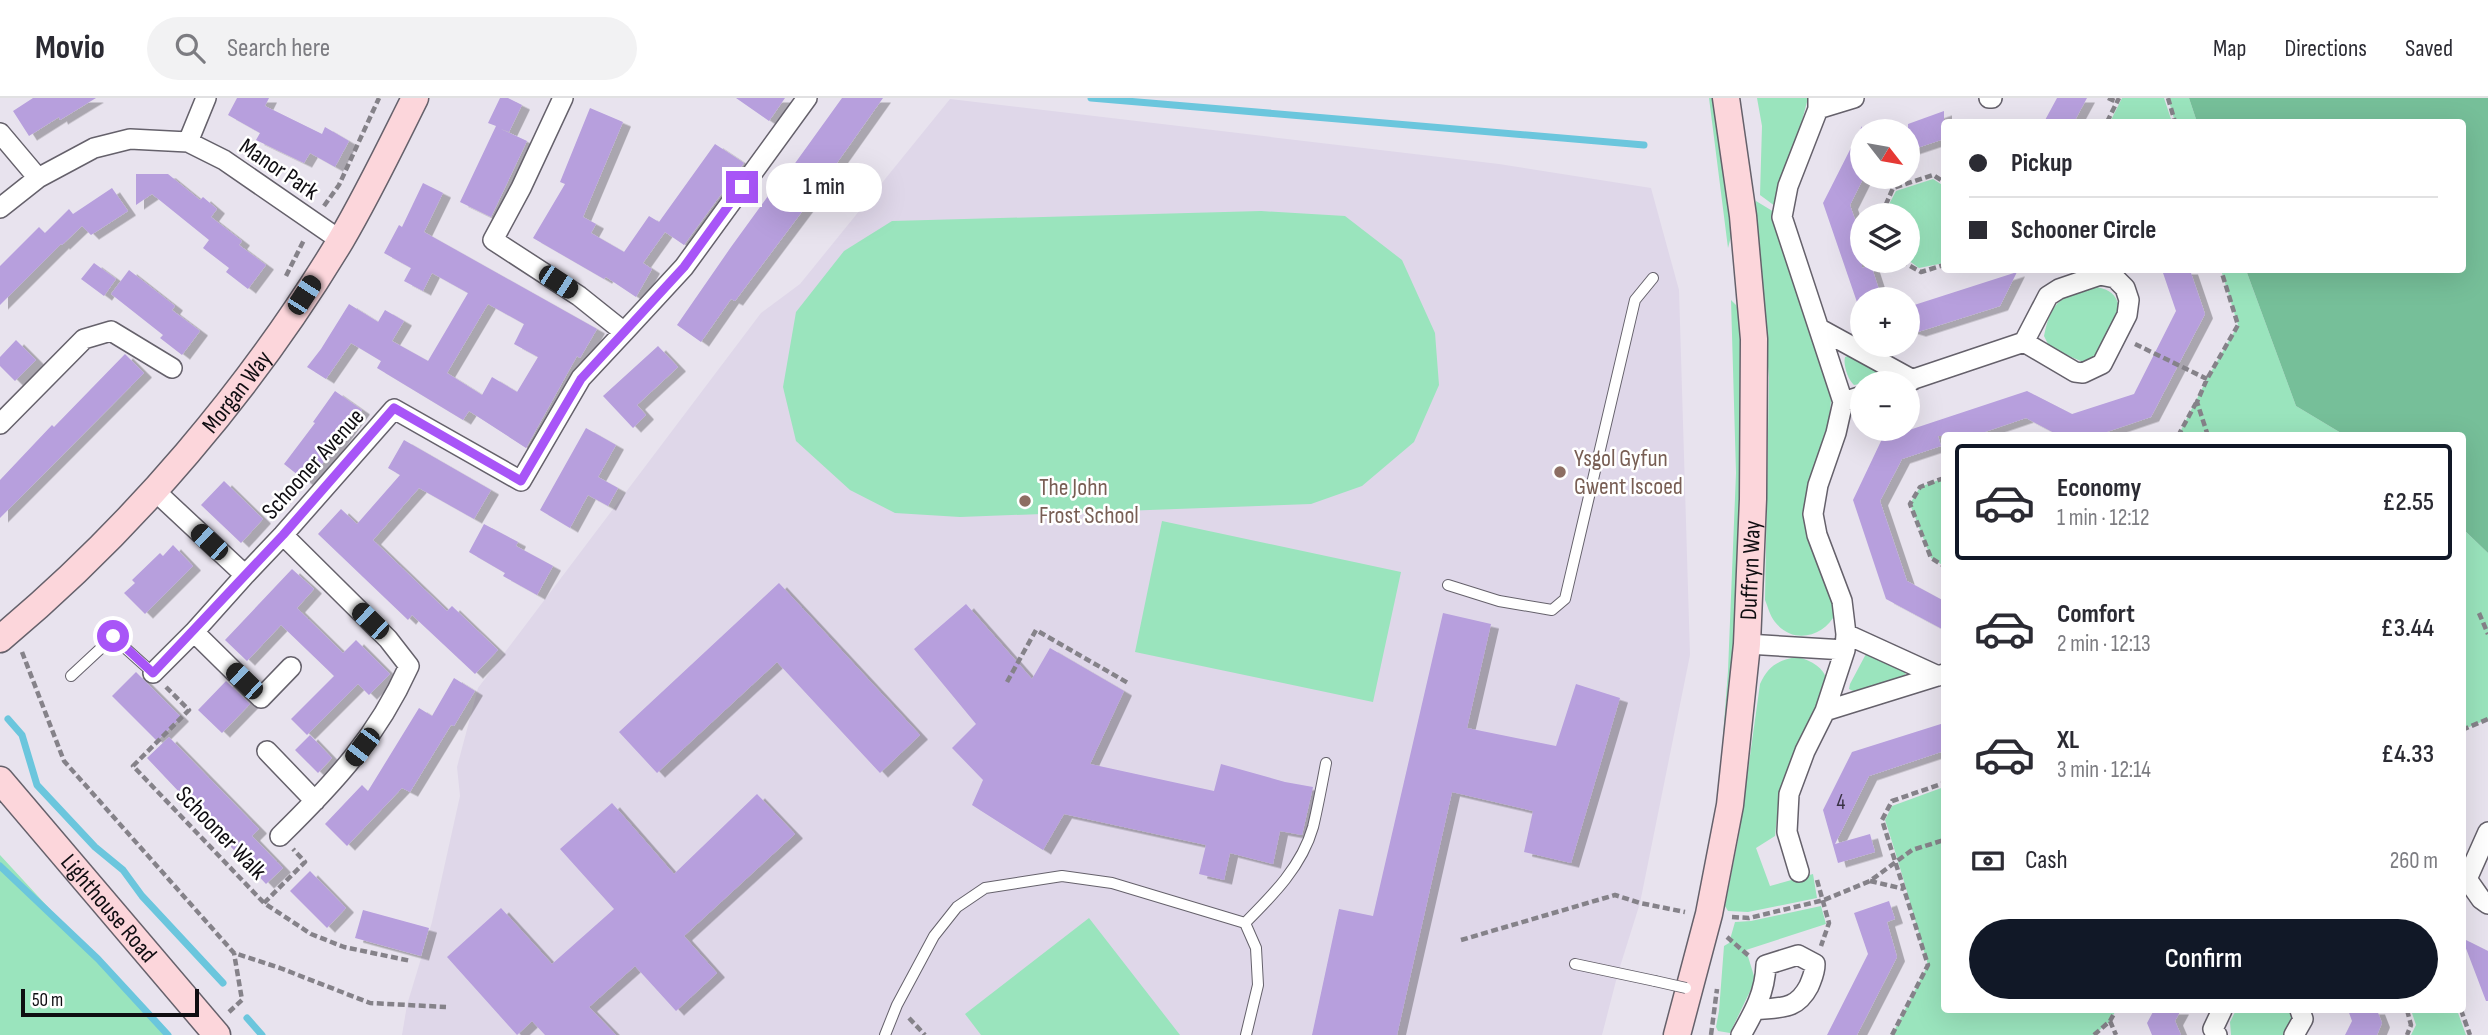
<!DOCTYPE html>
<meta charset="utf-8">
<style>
body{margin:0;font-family:"Sofia Sans Condensed",sans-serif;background:#f2f2f3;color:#2b2b33;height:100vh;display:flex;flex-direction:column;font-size:26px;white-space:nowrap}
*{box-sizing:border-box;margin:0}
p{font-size:23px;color:#7c7c81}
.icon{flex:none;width:38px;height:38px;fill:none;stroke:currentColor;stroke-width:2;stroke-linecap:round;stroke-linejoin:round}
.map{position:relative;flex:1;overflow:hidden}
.drawer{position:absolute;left:1941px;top:334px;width:525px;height:581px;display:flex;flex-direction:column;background:#fff;border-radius:7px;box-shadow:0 7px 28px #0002}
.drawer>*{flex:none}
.guide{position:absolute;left:1941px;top:21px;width:525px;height:154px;border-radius:7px;box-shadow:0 7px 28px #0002;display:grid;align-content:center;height:154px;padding:0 28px;background:#fff}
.needle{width:46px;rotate:121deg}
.fabs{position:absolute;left:1850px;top:21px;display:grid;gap:14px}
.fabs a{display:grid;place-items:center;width:70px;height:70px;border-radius:50%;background:#fff;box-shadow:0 7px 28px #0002;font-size:35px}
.scale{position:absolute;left:21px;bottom:18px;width:178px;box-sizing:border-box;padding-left:7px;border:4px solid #0f0d11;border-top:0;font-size:19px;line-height:24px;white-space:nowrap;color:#0f0d11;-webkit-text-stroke:5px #fff;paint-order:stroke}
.end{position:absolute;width:32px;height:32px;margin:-16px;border:9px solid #a855f7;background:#fff;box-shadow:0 0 0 4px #fff}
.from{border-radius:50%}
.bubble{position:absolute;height:49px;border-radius:24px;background:#fff;box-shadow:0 7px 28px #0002;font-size:23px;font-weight:600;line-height:49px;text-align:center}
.car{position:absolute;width:21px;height:42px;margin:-21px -10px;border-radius:9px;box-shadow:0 0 5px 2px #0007;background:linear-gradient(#222 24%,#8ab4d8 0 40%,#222 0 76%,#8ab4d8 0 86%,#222 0)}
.guide b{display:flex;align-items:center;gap:24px;height:66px;font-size:26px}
.guide b+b{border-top:2px solid #e1e1e2}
.guide i{width:18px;height:18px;background:#2b2b33}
ul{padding:12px 0 0;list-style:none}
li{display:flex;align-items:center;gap:21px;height:116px;margin:0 14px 10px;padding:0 14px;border:4px solid transparent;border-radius:7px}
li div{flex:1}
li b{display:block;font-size:26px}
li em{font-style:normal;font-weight:600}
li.selected{border-color:#111827}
li>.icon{width:63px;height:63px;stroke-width:1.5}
.pay{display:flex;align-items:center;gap:18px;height:77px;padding:0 28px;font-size:26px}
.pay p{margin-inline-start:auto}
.action{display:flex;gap:14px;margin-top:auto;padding:14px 28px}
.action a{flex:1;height:80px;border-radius:42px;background:#111827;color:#fff;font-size:28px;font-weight:600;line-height:80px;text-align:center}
header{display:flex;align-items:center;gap:42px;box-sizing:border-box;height:98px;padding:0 35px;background:#fff;border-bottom:2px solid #e1e1e2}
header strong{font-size:33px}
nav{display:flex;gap:38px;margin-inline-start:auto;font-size:24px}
.search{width:490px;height:63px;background:#f2f2f3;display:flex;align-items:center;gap:18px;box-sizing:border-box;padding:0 24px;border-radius:38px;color:#7c7c81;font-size:26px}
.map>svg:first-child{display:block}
.built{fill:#dfd7e9}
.green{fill:#9ae4bd}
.forest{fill:#76bf99}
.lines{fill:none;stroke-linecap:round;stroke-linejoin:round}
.stream{stroke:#6bc6dd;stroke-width:7}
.building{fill:#b79fdd;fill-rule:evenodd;filter:url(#shadow)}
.lane-casing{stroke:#65616b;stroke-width:12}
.street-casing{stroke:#65616b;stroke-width:22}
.secondary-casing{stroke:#65616b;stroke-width:29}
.path{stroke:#858289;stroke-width:4.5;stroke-dasharray:7 3.5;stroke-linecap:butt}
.lane{stroke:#fff;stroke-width:10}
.street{stroke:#fff;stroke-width:19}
.secondary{stroke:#fcd6db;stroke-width:26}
.lane-bridge-casing{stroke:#65616b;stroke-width:12;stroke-linecap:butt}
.lane-bridge{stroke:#fff;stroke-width:10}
.route{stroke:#a855f7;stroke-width:9}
.education-dot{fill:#8d6e63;stroke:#fff;stroke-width:2.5}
.labels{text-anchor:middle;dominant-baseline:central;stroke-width:5;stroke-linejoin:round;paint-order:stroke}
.number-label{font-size:21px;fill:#393244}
.street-label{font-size:24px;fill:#0f0d11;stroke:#fff}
.education-label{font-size:24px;fill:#785e54;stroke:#fff;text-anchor:start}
</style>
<header>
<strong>Movio</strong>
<div class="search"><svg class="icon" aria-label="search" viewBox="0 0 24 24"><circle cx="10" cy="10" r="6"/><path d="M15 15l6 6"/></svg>Search here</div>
<nav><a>Map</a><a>Directions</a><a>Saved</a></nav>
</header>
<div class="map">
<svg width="2488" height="937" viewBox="0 0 2488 937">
<defs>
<filter id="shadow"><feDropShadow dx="8" dy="4.5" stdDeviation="0" flood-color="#0004"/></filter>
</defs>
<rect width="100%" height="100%" fill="#e8e3ee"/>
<path class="built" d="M 950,1 L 1499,66 L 1651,90 L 1679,192 L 1690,557 L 1640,805 L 1618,875 L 1602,937 L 402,937 L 407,907 L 432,824 L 460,698 L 457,669 L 478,590 L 761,215 L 800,186 Z"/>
<path class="green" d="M 1709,0 L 1716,0 L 1734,127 L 1728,150 Z
M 1757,0 L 1808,0 L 1779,111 L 1760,97 L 1762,28 Z
M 2122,0 L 2164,0 L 2172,24 L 2110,24 Z
M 2168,0 L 2189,0 L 2197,24 L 2175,24 Z
M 1933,81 L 1944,88 L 1944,165 L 1919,170 L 1908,162 L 1908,117 L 1888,117 L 1886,112 L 1896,93 Z
M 1756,103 L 1779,117 L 1827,276 L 1831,303 L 1829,322 L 1810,381 L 1836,515 C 1824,539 1793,547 1775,524 C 1770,518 1768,509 1765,502 L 1769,279 L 1753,112 Z
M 1261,113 L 1345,118 L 1402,162 L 1435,235 L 1439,287 L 1414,344 L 1362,388 L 1311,406 L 960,419 L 895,415 L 850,392 L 796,343 L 783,289 L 796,214 L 844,153 L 892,123 Z
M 2221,172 L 2246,172 L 2296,308 L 2346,338 L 2178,338 L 2207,281 L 2238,227 Z
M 2097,189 C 2110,192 2116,196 2119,209 L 2096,258 L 2083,264 L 2050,250 L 2044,238 C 2052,199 2063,199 2097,189 Z
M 1731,202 L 1736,207 L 1741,220 L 1741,531 L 1720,677 L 1728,573 L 1736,375 Z
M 1850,257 L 1878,274 L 1880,278 L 1876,283 L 1854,287 C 1848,282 1843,267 1845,259 Z
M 1944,380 L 1944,468 L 1931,460 L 1910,406 L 1920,389 Z
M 1162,423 L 1401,474 L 1373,604 L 1135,554 Z
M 2462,430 L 2488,455 L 2488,621 L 2462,632 Z
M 1867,554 L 1907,572 L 1904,579 L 1855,594 L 1849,591 L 1850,586 Z
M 1797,559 C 1813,563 1823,569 1828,584 L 1785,679 L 1779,700 L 1775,738 L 1756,750 L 1770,788 L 1813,776 L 1817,800 L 1748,814 L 1728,813 L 1725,808 L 1739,737 L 1760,586 C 1768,568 1778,562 1797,559 Z
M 1944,689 L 1944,912 L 2116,912 L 2110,923 L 2094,937 L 1892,937 L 1928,867 C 1914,819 1901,770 1885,722 L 1892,708 Z
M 0,757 L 166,937 L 0,937 Z
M 1821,808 L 1826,826 L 1746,852 L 1754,878 L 1753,887 L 1730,935 L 1718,933 L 1716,929 L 1719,913 L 1724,848 L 1729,845 L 1735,824 L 1751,823 Z
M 1089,820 L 1180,937 L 981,937 L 965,916 Z
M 2236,912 L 2293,912 L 2295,922 L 2290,937 L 2231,937 L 2230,924 Z
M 2411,912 L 2457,912 L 2466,937 L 2411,937 L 2416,927 Z"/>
<path class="forest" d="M 2189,0 L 2488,0 L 2488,455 L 2462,430 L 2462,338 L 2346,338 L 2296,308 L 2246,172 L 2462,172 L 2462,24 L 2197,24 Z"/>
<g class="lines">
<path class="stream" d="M 1091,0 L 1644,47
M 8,621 L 22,637 L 37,687 L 95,749 L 123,772 L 142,798 L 223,885
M 0,768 L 98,861 L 168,937
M 247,920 L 262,937"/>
</g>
<path class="building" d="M 33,0 L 96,0 L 60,22 L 59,19 L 29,38 L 13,13 Z
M 237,0 L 269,0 L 265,8 L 322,36 L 325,29 L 349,43 L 335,69 L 310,55 L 304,65 L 256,42 L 260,35 L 228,17 Z
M 500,0 L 508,0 L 522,7 L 509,34 L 501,31 L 527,43 L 491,119 L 460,104 L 496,28 L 488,25 Z
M 736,0 L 785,0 L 769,23 Z
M 842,0 L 883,0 L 810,103 L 735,203 L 731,201 L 701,244 L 677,227 L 731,149 L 768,98 L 770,100 Z
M 2057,0 L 2087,0 L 2074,24 L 2044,24 Z
M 590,10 L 623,24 L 583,119 L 596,126 L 591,135 L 624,154 L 649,118 L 659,124 L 715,46 L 744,65 L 684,147 L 665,134 L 643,165 L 652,171 L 636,199 L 606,179 L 604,181 L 533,140 L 565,86 L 560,84 Z
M 1944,13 L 1944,41 L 1908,53 L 1908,26 Z
M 1862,28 L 1862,83 L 1850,107 L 1862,142 L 1862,170 L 1871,167 L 1882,201 L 1862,201 L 1862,210 L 1859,210 L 1823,105 Z
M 136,76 L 168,76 L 200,102 L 203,99 L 217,111 L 211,119 L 242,143 L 239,147 L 266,167 L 248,191 L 226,174 L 229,170 L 203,150 L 209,142 L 152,96 L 136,107 Z
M 423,85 L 443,95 L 424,134 L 597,231 L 580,260 L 577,258 L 526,350 L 469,313 L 463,322 L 377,270 L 381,263 L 351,245 L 326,281 L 307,269 L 321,251 L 349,206 L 378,224 L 385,212 L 404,223 L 392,243 L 428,263 L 468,195 L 432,175 L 423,193 L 404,183 L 411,170 L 384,155 L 399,127 L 402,129 ZM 488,206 L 524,226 L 514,246 L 538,259 L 517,294 L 492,279 L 482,297 L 447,275 Z
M 112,90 L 128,113 L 91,137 L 82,128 L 62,147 L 61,146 L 0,207 L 0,168 L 39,129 L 45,135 L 69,111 L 73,116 Z
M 94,165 L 116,181 L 104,198 L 81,181 Z
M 129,172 L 175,208 L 172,212 L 200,233 L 182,257 L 160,240 L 163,237 L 111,196 Z
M 2162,172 L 2190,172 L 2205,216 L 2151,319 L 2095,338 L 2060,338 L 2026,320 L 1973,338 L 1938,338 L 1941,348 L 1902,361 L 1880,403 L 1907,483 L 1944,503 L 1944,532 L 1886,501 L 1853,402 L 1882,341 L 2027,293 L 2072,316 L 2134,296 L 2176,213 Z
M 2017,174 L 2000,208 L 1918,234 L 1908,231 L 1908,209 Z
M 16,242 L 36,262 L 15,283 L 0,268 L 0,259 Z
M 658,248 L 678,269 L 637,307 L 646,317 L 633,330 L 603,298 Z
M 125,256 L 144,275 L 0,420 L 0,382 L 52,327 L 54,329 Z
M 335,293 L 362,312 L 308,385 L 284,366 L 315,325 L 313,324 Z
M 586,330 L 616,347 L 598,379 L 618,390 L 608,408 L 588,397 L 570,430 L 540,412 Z
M 404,342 L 491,392 L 474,421 L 419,390 L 373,442 L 447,513 L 452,508 L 498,552 L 475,576 L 412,517 L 408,522 L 318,436 L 341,411 L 357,426 L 400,377 L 388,370 Z
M 224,383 L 263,421 L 241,445 L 201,407 Z
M 484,426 L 518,444 L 516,448 L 553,468 L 537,497 L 503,478 L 505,475 L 469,454 Z
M 173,447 L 193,468 L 145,516 L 124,495 L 135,485 L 132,482 L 160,455 L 163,458 Z
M 292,471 L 314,491 L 297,510 L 343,555 L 356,542 L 390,576 L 369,597 L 358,586 L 307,637 L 291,621 L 334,578 L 281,527 L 247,563 L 225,542 Z
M 779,485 L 920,637 L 880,675 L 777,564 L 657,675 L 619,634 Z
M 966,506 L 1032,581 L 1050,550 L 1124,593 L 1090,666 L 1214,693 L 1221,666 L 1285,684 L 1313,689 L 1302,737 L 1280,733 L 1273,766 L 1230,755 L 1224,782 L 1199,776 L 1206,747 L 1064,716 L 1043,752 L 972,707 L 983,682 L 952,650 L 976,626 L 914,551 Z
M 1443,515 L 1491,526 L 1467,630 L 1556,648 L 1576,586 L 1620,600 L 1571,765 L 1524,754 L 1533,713 L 1452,694 L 1397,937 L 1312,937 L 1339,811 L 1373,818 Z
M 136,574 L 181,619 L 157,643 L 112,598 Z
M 454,580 L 475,593 L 454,628 L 451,627 L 410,694 L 402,690 L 347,748 L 325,726 L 362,687 L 368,693 L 419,610 L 432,618 Z
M 226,583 L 250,606 L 222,635 L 198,612 Z
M 1944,625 L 1944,653 L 1869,678 L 1835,746 L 1870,736 L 1875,754 L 1838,765 L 1823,712 L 1852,654 Z
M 310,637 L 332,660 L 318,675 L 295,652 Z
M 169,639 L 259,731 L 252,738 L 283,770 L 266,786 L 147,660 Z
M 757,696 L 795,736 L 684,838 L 717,875 L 676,913 L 635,868 L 589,909 L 616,937 L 545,937 L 532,923 L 517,937 L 447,859 L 501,810 L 552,866 L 614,811 L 560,751 L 612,705 L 674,776 Z
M 310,773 L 346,810 L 327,830 L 290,793 Z
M 1889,803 L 1895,821 L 1887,824 L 1897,859 L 1857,937 L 1827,937 L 1868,856 L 1854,815 Z
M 363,812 L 429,830 L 421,858 L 355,840 Z
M 2462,840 L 2488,853 L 2488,903 L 2486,903 Z
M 2154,912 L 2181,912 L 2175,923 L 2181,937 L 2152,937 L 2147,925 Z
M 2348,912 L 2377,912 L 2382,925 L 2377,937 L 2345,937 L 2352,923 Z"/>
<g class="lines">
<defs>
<path id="lane" d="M 1448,487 L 1499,503 L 1552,512 L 1565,501 L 1635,202 L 1653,180
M 71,578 L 113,539 L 153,575
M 1245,825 C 1273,797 1302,768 1313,729 C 1318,708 1322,686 1326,665
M 1575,866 L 1655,883
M 885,937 L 897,907 L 934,838 L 957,809 L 985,790 L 1062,778 L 1112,785 L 1245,825 L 1256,850 L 1258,887 L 1246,937"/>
<path id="street" d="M 563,0 L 521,90 L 493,142 L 579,198 L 624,234 L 684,169 L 807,0
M 1989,0 L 1992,0
M 1818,11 L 1854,0
M 0,35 L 38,80
M 188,44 L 206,0
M 0,110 L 38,80 L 94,50 L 130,41 L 188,44 L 224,62 L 340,142
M 1820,231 L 1913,282
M 1902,285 L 2024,244 L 2048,198 L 2059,191 L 2100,177 L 2115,180 L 2125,190 L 2129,202 L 2127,217 L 2102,266 L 2083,275 L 2075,274 L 2024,244
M 1843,304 L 1862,298
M 0,326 L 84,241 L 111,233 L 172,270
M 155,393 L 245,477 L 283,437 L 394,311 L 521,383 L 581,280 L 624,234
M 194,534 L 261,600 L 291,569
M 1846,536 L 1938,578
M 1747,546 L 1845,552 L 1846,536 L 1842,503 L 1817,437 L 1813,416 L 1818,387 L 1836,335 L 1843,304 L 1782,119 L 1788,88 L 1818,11 L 1818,0
M 153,575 L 194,534 L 245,477
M 1825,613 L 1944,576
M 267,653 L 315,703
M 2488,734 L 2467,781 L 2481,801 L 2488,806
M 280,738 C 335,684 377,639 409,568 L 388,541 L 283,437
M 1799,774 L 1787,734 L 1789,696 L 1805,653 L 1825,613 L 1845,552
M 1741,937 C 1754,914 1765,895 1766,867 L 1798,857 L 1815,866 C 1815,875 1812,880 1809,888 C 1796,913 1780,909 1755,912
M 2217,937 L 2213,931 L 2222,912
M 2294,937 L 2303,921 L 2300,912"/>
<g id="secondary">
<path id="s1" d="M 0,541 C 133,430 252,290 341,142 C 368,96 391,48 415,0"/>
<path id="s2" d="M 0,682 L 217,937"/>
<path id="s3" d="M 1677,937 L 1709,816 L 1730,707 L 1747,546 L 1753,401 L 1754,241 L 1743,118 L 1726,0"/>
</g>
</defs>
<use href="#lane" class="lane-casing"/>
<use href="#street" class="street-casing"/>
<use href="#secondary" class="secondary-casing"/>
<path class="path" d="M 2108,0 L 2117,4
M 2168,0 L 2175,24
M 2107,24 L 2119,0
M 324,108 L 339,87 L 379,0
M 1886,117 L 1884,111 L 1893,90 L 1933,77 L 1944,84
M 1901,163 L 1921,174 L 1944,167
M 286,178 L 304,142
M 2135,246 L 2207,281
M 2178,338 L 2196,305
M 2208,338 L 2197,304 L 2207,281 L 2238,227 L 2221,172
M 1944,380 L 1920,389 L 1910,406 L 1931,460 L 1944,468
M 2479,515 L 2488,536
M 22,554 L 64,663 L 234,855 L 280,870 L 370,905 L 446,909
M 1007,584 L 1036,532 L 1128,585
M 166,589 L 189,612 L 133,668 L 264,805 L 311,836 L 344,849 L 411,863
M 2462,632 L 2488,621
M 1817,782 L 1829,825 L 1821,848
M 1870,783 L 1904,791
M 264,805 L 305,764 L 293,751
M 1732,819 L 1749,820 L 1824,802 L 1870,783 L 1912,752 L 1944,742
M 1727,839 L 1749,858
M 1461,842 L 1615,797 L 1640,805 L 1685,814
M 2407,912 L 2411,927 L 2407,937
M 2461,912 L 2470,937
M 229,914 L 242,902 L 234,855
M 909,920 L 925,937
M 2110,923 L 2116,937
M 1711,937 L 1717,891
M 1892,937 L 1928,867 L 1882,722 L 1892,703 L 1944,685
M 2094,937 L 2110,923 L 2116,912"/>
<use href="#lane" class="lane"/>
<use href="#street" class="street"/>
<use href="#secondary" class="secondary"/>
<defs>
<path id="lane-bridge" d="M 1655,883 L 1686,890"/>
</defs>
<use href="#lane-bridge" class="lane-bridge-casing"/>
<use href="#lane-bridge" class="lane-bridge"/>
</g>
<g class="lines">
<path class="route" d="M 113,538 L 153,575 L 283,437 L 394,310 L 521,383 L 581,281 L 684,169 L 742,89"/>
</g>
<g class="education-dot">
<circle cx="1560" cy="374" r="7"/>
<circle cx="1025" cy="403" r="7"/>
</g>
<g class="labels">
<g class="number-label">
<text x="1841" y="704">4</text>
</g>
<g class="street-label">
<text transform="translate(279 71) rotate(34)">Manor Park</text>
<text stroke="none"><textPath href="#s1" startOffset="343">Morgan Way</textPath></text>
<text transform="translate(313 366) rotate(-48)">Schooner Avenue</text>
<text stroke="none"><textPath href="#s3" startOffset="472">Duffryn Way</textPath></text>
<text transform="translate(221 735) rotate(46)">Schooner Walk</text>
<text stroke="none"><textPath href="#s2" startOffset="168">Lighthouse Road</textPath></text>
</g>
<g class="education-label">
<text x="1574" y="360">Ysgol Gyfun<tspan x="1574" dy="28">Gwent Iscoed</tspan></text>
<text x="1039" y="389">The John<tspan x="1039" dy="28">Frost School</tspan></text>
</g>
</g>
</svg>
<div class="fabs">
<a><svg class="needle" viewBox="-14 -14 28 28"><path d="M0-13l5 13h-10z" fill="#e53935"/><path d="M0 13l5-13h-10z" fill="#7c7c81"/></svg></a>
<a><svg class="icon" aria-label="layers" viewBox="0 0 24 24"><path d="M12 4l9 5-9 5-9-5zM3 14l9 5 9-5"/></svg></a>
<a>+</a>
<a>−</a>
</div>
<div class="scale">50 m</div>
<i class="end from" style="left:113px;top:538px"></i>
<i class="end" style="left:742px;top:89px"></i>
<div class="bubble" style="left:766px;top:65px;width:116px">1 min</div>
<i class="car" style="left:558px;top:184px;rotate:123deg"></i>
<i class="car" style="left:304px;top:197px;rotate:33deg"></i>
<i class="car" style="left:209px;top:444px;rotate:313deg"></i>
<i class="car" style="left:370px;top:523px;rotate:314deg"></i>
<i class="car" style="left:244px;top:583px;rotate:314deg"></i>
<i class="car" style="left:362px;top:649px;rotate:217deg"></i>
<div class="guide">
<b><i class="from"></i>Pickup</b>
<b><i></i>Schooner Circle</b>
</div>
<section class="drawer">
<ul>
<li class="selected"><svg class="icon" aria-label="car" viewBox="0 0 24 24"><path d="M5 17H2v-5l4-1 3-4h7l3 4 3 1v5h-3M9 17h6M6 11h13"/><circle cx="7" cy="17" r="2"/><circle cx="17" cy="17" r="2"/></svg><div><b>Economy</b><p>1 min · 12:12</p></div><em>£2.55</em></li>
<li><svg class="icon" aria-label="car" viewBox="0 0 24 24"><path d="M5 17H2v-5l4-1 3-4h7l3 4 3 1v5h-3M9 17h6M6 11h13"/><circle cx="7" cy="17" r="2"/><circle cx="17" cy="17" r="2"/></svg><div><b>Comfort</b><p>2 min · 12:13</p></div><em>£3.44</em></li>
<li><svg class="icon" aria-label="car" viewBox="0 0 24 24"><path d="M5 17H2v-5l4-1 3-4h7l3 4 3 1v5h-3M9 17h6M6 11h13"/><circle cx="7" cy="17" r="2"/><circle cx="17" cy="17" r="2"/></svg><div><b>XL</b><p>3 min · 12:14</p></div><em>£4.33</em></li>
</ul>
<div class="pay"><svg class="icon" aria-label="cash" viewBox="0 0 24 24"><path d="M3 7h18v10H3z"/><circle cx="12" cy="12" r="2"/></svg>Cash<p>260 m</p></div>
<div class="action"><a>Confirm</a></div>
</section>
</div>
